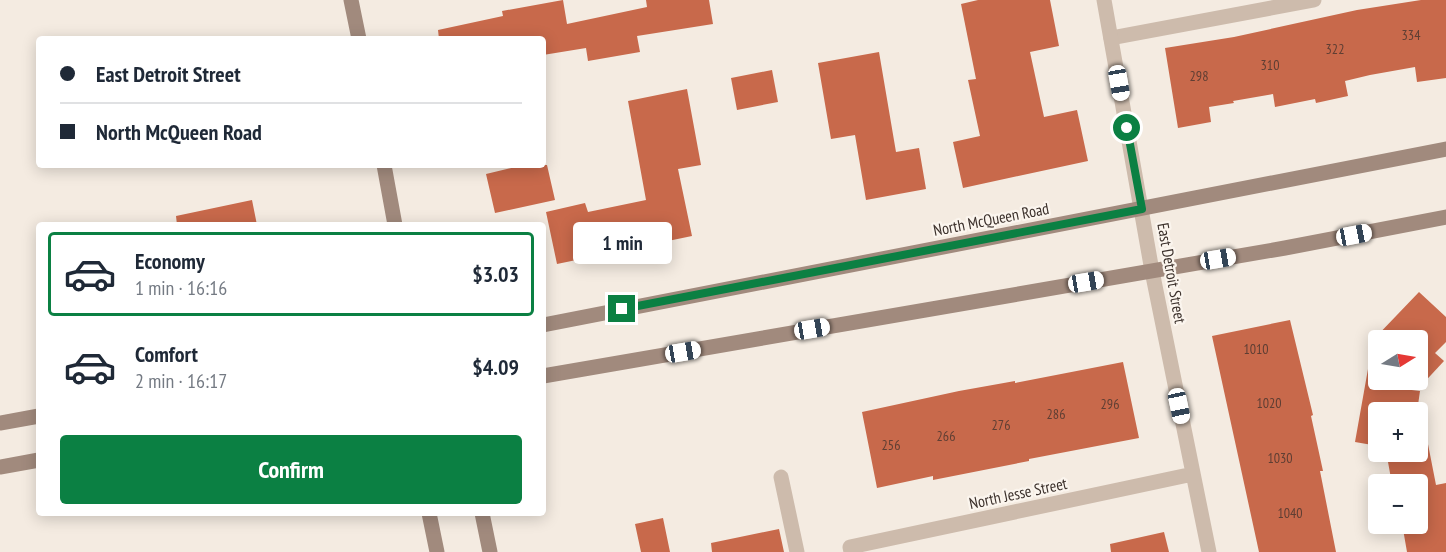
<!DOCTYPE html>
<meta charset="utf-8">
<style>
body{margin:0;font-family:"PT Sans Narrow",sans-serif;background:#f6f6f7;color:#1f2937;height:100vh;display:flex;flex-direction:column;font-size:22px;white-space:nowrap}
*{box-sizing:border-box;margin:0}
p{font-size:20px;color:#747a83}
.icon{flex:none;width:33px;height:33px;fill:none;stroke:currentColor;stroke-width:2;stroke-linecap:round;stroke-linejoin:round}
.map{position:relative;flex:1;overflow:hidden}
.details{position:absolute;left:36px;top:222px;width:510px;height:294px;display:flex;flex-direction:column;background:#fff;border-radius:6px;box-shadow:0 3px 15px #0003}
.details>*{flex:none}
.banner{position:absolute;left:36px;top:36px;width:510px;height:132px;border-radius:6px;box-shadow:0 3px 15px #0003;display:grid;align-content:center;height:132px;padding:0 24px;background:#fff}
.needle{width:39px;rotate:79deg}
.controls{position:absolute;left:1368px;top:330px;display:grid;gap:12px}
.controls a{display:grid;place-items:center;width:60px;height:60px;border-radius:6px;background:#fff;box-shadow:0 3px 15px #0003;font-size:30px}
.end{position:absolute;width:27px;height:27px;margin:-14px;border:8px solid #0b8043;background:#fff;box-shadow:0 0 0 3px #fff}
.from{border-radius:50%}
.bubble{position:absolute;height:42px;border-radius:6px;background:#fff;box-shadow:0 3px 15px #0003;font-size:20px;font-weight:800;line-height:42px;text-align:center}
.car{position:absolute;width:18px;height:36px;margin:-18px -9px;border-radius:8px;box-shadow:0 0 4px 2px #0007;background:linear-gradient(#fff 24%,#345 0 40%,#fff 0 76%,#345 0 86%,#fff 0)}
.banner b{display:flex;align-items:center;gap:21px;height:57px;font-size:22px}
.banner b+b{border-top:2px solid #e0e1e3}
.banner i{width:15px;height:15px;background:#1f2937}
ul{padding:10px 0 0;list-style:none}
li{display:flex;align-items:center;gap:18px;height:84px;margin:0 12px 9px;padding:0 12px;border:3px solid transparent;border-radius:6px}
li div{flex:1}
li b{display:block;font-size:22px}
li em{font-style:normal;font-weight:800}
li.current{border-color:#0b8043}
li>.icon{width:54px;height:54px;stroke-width:1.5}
.action{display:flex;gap:12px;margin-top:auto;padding:12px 24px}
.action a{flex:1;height:69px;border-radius:6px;background:#0b8043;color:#fff;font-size:24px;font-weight:800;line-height:69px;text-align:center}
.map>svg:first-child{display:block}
.building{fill:#c8694b}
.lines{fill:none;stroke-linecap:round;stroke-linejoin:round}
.lane{stroke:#cdbbac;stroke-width:15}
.street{stroke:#cdbbac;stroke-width:15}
.secondary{stroke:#a18a7d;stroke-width:15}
.route{stroke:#0b8043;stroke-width:8}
.labels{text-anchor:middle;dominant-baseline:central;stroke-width:4.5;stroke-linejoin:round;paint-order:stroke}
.number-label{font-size:14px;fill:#5e3e33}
.street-label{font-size:16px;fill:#3b302b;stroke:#fbf5ee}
</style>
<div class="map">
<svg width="1446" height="552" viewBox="0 0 1446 552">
<rect width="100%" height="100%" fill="#f4ebe1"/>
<path class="building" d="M 563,0 L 567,24 L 647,7 L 646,0 L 709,0 L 713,24 L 637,36 L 640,52 L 588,61 L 586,48 L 543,55 L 543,39 L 439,39 L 438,30 L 503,16 L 502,11 Z
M 978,0 L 1050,0 L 1059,46 L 1030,52 L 1044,117 L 1077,110 L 1088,161 L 963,188 L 953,142 L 980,136 L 968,80 L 976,79 L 961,4 Z
M 1421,0 L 1446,0 L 1446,78 L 1417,82 L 1415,67 L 1370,75 L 1345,81 L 1348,96 L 1316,103 L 1315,99 L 1275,107 L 1273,94 L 1233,101 L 1234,103 L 1209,107 L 1211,122 L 1178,128 L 1165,48 L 1234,37 L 1357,10 Z
M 879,52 L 896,152 L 919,148 L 926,189 L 866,200 L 855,135 L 831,139 L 818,63 Z
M 772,70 L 778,102 L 737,110 L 731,78 Z
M 687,89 L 701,165 L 678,169 L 692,236 L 557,264 L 546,212 L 585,203 L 588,212 L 646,200 L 628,101 Z
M 524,165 L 547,165 L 555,200 L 495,213 L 486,174 Z
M 252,200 L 257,225 L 177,225 L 176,216 Z
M 1419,292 L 1446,317 L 1446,342 L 1435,353 L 1444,361 L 1418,389 L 1418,340 L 1373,340 Z
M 1290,320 L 1313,415 L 1311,416 L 1323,471 L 1320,471 L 1336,552 L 1259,552 L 1212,336 Z
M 1123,362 L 1139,438 L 1029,459 L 1029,461 L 933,480 L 933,476 L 877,488 L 862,412 L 959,391 L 1015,381 L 1015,383 Z
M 1368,369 L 1378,370 L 1378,386 L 1420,391 L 1417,412 L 1378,412 L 1378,446 L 1355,442 Z
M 1427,439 L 1436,485 L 1446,483 L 1446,552 L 1407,552 L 1403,529 L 1418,525 L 1418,484 L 1392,484 L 1388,462 L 1418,456 L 1418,440 Z
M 663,518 L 670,552 L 641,552 L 635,524 Z
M 779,529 L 784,552 L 712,552 L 711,543 Z
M 1164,532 L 1169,552 L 1111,552 L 1110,544 Z"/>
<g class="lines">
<path class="lane" d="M 1111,38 L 1314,0
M 781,477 L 797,552"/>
<path class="street" d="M 1104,0 L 1152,271 L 1209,552
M 851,552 L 850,547 L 1193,474"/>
<path class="secondary" d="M 351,0 L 359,39
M 384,165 L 395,225
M 543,325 L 1446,149
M 543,376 L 1285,248 L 1446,217
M 0,423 L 39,416
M 0,467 L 39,460
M 429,513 L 437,552
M 482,513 L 490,552"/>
</g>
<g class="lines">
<path class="route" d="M 622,309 L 1142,209 L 1127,128"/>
</g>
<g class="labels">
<g class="number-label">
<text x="1411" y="35">334</text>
<text x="1335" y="49">322</text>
<text x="1270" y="65">310</text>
<text x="1199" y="76">298</text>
<text x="1256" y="349">1010</text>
<text x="1269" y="403">1020</text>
<text x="1110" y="404">296</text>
<text x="1056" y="414">286</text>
<text x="1001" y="425">276</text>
<text x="946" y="436">266</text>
<text x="891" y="445">256</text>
<text x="1280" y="458">1030</text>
<text x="1290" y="513">1040</text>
</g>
<g class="street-label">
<text transform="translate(991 219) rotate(-11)">North McQueen Road</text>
<text transform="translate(1172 273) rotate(80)">East Detroit Street</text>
<text transform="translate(1018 493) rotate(-12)">North Jesse Street</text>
</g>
</g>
</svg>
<div class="controls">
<a><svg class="needle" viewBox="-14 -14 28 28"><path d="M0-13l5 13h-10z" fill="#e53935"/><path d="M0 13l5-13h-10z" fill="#747a83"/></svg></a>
<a>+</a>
<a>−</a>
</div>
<i class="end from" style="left:1127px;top:128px"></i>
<i class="end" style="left:622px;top:309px"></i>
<div class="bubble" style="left:573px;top:222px;width:99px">1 min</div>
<i class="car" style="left:1119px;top:83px;rotate:170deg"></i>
<i class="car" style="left:1354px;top:235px;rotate:79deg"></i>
<i class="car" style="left:1218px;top:259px;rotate:80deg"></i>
<i class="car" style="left:1086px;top:282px;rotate:80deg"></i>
<i class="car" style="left:812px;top:329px;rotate:80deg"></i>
<i class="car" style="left:683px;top:352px;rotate:80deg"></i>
<i class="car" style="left:1179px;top:406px;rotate:168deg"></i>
<div class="banner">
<b><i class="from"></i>East Detroit Street</b>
<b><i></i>North McQueen Road</b>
</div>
<section class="details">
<ul>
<li class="current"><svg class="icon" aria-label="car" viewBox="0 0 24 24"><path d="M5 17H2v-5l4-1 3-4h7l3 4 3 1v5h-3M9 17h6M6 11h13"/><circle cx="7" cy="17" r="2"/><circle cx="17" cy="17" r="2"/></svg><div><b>Economy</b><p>1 min · 16:16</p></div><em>$3.03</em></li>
<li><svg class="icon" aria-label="car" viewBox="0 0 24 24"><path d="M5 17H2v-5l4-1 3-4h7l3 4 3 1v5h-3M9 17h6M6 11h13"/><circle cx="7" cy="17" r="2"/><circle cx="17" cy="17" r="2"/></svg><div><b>Comfort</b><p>2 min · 16:17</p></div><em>$4.09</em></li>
</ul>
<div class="action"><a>Confirm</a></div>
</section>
</div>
